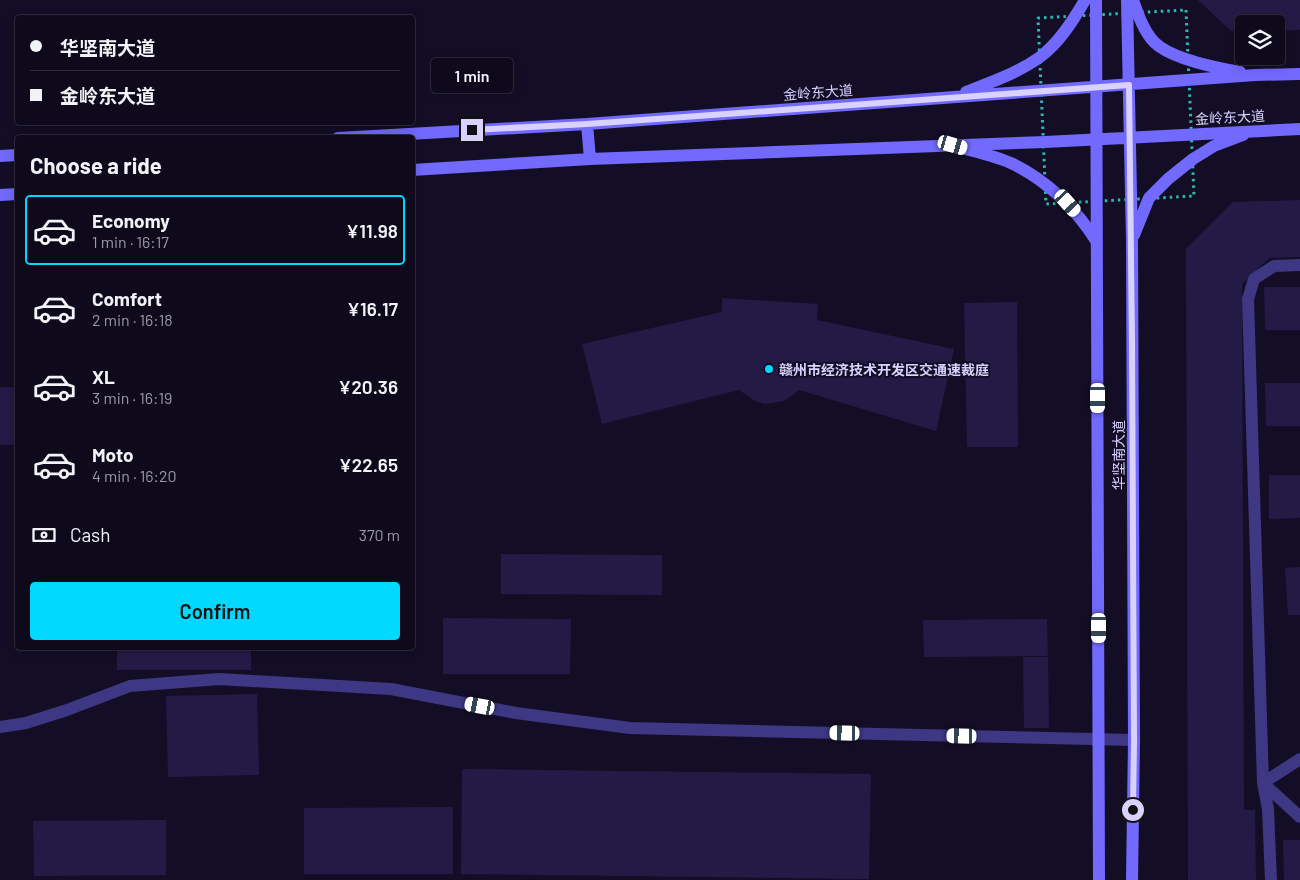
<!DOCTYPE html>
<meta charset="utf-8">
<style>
body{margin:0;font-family:Barlow,"Noto Sans SC",sans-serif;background:#1c1829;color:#f1f3f6;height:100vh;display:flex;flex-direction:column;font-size:19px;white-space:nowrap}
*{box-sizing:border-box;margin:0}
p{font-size:16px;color:#9b9aa3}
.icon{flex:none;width:28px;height:28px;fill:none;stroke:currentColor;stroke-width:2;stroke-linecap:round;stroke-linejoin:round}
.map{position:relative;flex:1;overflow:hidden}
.side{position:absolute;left:15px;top:135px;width:400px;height:515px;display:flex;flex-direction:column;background:#0e0a1c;border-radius:5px;box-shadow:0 2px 12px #0003,0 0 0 1px #2e2b3b}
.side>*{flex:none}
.banner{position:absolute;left:15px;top:15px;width:400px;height:110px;border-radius:5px;box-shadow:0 2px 12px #0003,0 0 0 1px #2e2b3b;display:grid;align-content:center;height:110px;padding:0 15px;background:#0e0a1c}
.buttons{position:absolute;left:1235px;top:15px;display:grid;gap:10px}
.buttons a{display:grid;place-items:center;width:50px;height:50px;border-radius:5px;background:#0e0a1c;box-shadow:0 2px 12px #0003,0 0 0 1px #2e2b3b;font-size:25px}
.end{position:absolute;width:22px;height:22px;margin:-11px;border:6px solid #d9d2ff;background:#111;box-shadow:0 0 0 2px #111}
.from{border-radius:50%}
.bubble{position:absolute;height:35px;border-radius:5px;background:#0e0a1c;box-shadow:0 2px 12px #0003,0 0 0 1px #2e2b3b;font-size:16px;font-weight:600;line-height:35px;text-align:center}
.car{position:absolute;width:15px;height:30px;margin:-15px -8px;border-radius:6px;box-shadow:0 0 4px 1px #0007;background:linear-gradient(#fff 24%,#345 0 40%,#fff 0 76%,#345 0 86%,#fff 0)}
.banner b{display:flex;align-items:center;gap:18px;height:48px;font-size:19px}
.banner b+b{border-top:1px solid #2e2b3b}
.banner i{width:12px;height:12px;background:#f1f3f6}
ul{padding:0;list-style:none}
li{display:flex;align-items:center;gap:15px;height:70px;margin:0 10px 8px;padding:0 5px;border:2px solid transparent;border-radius:5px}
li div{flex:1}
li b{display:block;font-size:19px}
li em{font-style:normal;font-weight:600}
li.active{border-color:#00d9fd}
li>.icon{width:45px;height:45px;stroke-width:1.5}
h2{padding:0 15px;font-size:22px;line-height:60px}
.pay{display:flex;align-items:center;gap:12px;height:55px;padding:0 15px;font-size:19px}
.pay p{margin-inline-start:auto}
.action{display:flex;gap:10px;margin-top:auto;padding:10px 15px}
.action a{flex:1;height:58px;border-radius:5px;background:#00d9fd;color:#111;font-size:20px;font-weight:600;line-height:58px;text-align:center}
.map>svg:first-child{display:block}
.building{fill:#241a46}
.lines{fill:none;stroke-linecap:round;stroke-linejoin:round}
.path{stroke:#2cb8b5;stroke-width:3;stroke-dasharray:2.5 4;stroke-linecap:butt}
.minor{stroke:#3e3884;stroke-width:12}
.secondary{stroke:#7269ff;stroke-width:12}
.route{stroke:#d9d2ff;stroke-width:6}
.poi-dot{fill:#00d9fd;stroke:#130e25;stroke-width:2}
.labels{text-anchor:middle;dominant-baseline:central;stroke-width:4;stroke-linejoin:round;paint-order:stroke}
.street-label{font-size:14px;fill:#d9d2ff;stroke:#130e25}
.poi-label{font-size:14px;font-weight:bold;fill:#d9d2ff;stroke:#130e25;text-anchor:start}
</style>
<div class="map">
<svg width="1300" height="880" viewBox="0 0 1300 880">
<rect width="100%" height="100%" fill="#130e25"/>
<path class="building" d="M 1198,0 L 1300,0 L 1300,30 L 1276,31 L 1276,24 L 1244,24 L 1244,31 L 1231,31 Z
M 1300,200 L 1300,257 L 1269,258 L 1242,284 L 1244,810 L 1255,810 L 1256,880 L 1188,880 L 1186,249 L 1233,202 Z
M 1264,287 L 1300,287 L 1300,330 L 1265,330 Z
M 722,298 L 818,304 L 817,320 L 954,349 L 936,431 L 799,390 L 784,401 L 765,404 L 755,401 L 739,390 L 602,424 L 582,344 L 722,312 Z
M 1017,302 L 1018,447 L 967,447 L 964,303 Z
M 1265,383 L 1300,383 L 1300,426 L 1266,426 Z
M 0,387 L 18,387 L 18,445 L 0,445 Z
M 1269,475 L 1300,475 L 1300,518 L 1269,519 Z
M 501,554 L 662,555 L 662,595 L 501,594 Z
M 1300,567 L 1300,615 L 1288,615 L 1285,568 Z
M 443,618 L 571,619 L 570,674 L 443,674 Z
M 1047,619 L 1048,656 L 924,657 L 923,620 Z
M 117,648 L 251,648 L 251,670 L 117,670 Z
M 1023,657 L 1048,657 L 1049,728 L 1024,728 Z
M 257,694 L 259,775 L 168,777 L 166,696 Z
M 462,769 L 871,774 L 869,879 L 461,874 Z
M 453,807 L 453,874 L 304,874 L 304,808 Z
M 166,820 L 166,875 L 34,876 L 33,821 Z
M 1283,840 L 1300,840 L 1300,880 L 1284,880 Z"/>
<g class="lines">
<path class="path" d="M 1186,10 L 1194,196 L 1046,204 L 1038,18 Z"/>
<path class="minor" d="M 0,727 L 26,723 L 67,710 L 130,686 L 219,679 L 391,689 L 516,713 L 630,728 L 1134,740
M 1300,759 L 1263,783 L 1300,817
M 1271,880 L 1268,809 L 1263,783 L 1248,299 L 1254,279 L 1274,266 L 1300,265"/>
<path class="secondary" d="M 1096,0 L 1099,880
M 1127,0 L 1132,242 L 1134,740 L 1132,880
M 1133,0 C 1138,14 1143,30 1154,42 C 1171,59 1217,68 1240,72
M 966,92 C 991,82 1018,73 1040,57 C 1059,43 1073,21 1085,0
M 587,124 L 590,159
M 338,138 L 587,124 L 1255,75 L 1300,74
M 965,149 C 981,153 998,157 1013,164 C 1049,182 1076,209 1097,242
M 0,156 L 18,155
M 412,170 L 590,159 L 1045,142 L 1300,129
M 0,195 L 18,194
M 1134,235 L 1149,198 L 1168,179 L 1193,159 L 1214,146 L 1243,135"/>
</g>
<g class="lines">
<path class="route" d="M 472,130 L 587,124 L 1129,85 L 1132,342 L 1134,740 L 1133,810"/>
</g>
<circle class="poi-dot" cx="769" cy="369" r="5"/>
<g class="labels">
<g class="street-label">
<text transform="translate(818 92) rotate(-4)">金岭东大道</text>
<text transform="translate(1230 117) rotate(-3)">金岭东大道</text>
<text transform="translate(1118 455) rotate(-90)">华坚南大道</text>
</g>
<g class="poi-label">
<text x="779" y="369">赣州市经济技术开发区交通速裁庭</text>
</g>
</g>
</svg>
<div class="buttons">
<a><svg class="icon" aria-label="layers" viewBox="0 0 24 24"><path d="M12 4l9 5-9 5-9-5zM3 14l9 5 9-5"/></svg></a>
</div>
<i class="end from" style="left:1133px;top:810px"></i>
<i class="end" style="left:472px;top:130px"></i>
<div class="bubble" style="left:431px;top:58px;width:82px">1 min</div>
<i class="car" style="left:953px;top:145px;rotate:106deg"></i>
<i class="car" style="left:1068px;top:203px;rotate:138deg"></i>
<i class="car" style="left:1098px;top:398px;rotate:180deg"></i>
<i class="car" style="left:1099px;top:628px;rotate:180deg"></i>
<i class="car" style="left:480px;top:706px;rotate:281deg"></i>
<i class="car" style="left:845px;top:733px;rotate:271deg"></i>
<i class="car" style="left:962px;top:736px;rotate:271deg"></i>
<div class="banner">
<b><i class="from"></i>华坚南大道</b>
<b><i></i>金岭东大道</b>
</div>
<section class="side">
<h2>Choose a ride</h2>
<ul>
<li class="active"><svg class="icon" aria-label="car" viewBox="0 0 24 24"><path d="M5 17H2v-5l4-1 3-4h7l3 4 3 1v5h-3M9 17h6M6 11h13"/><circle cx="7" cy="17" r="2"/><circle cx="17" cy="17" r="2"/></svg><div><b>Economy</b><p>1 min · 16:17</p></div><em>¥11.98</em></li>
<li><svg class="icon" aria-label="car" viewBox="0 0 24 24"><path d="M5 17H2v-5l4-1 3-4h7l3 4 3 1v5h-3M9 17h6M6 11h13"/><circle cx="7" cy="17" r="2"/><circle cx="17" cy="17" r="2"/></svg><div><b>Comfort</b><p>2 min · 16:18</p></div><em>¥16.17</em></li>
<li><svg class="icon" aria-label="car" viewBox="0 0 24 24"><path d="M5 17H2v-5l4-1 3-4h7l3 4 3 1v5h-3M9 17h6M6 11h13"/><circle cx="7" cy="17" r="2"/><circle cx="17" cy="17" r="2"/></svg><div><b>XL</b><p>3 min · 16:19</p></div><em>¥20.36</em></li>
<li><svg class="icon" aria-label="car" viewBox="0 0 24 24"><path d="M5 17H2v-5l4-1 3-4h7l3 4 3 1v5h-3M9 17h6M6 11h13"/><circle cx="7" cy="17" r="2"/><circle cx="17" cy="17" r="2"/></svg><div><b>Moto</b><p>4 min · 16:20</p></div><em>¥22.65</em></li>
</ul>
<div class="pay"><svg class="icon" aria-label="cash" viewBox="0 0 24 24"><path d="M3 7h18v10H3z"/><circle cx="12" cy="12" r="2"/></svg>Cash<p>370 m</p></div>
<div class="action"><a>Confirm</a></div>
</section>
</div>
